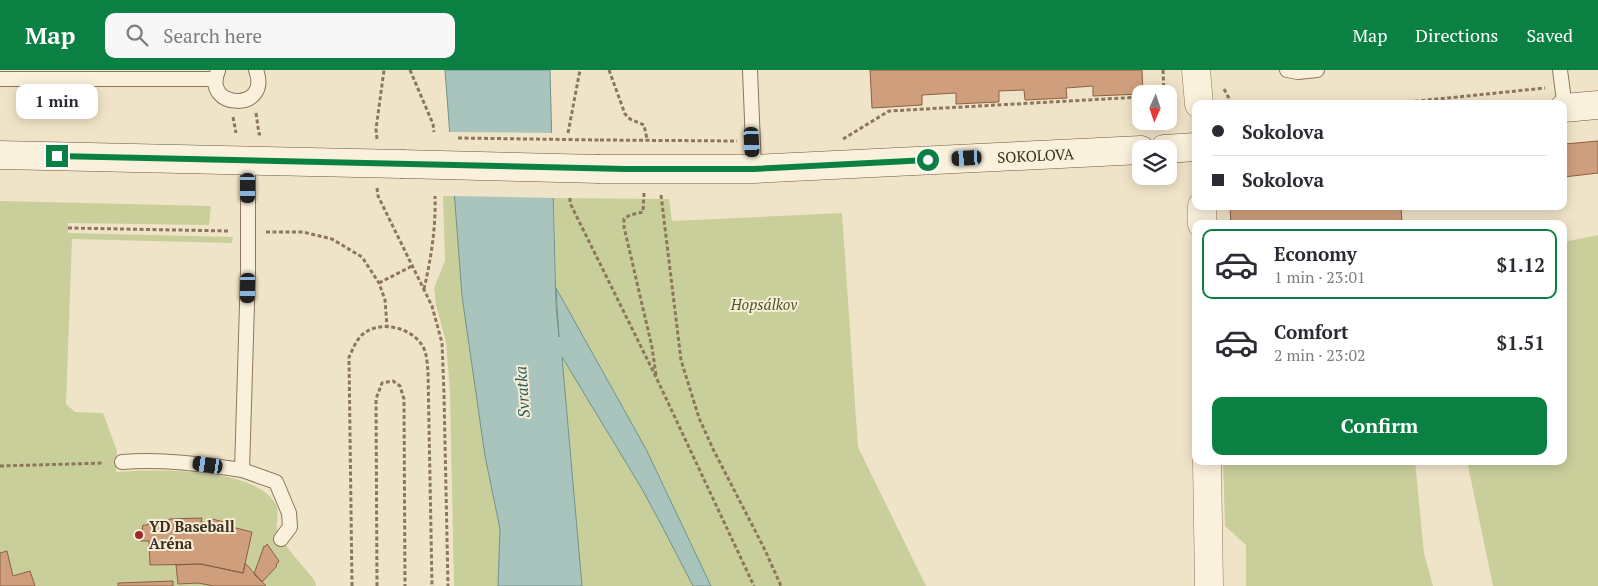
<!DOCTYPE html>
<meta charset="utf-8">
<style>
body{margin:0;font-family:"PT Serif",serif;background:#f7f7f7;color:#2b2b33;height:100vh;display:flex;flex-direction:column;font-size:19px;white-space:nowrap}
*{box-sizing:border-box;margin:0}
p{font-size:16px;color:#7c7c81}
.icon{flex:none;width:28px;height:28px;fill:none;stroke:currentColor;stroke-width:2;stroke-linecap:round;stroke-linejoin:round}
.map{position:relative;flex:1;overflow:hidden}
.details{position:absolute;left:1192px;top:150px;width:375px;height:245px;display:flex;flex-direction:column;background:#fff;border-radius:10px;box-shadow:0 2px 12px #0003}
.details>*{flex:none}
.banner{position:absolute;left:1192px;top:30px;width:375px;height:110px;border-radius:10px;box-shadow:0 2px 12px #0003;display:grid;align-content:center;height:110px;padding:0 20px;background:#fff}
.needle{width:32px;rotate:183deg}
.controls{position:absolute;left:1132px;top:15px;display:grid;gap:10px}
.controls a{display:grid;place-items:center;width:45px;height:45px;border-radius:10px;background:#fff;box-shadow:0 2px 12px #0003;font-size:25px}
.end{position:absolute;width:22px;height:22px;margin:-11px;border:6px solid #0b8043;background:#fff;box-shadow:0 0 0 2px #fff}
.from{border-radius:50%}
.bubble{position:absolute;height:35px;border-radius:10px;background:#fff;box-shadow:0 2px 12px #0003;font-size:16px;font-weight:700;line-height:35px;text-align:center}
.car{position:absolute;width:15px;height:30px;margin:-15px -8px;border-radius:6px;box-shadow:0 0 4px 1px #0007;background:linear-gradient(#222 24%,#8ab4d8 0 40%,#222 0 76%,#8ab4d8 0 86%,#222 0)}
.banner b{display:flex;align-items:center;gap:18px;height:48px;font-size:19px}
.banner b+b{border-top:1px solid #e1e1e2}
.banner i{width:12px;height:12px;background:#2b2b33}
ul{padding:9px 0 0;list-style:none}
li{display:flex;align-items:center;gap:15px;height:70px;margin:0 10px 8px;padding:0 10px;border:2px solid transparent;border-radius:10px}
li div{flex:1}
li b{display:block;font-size:19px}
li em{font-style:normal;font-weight:700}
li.current{border-color:#0b8043}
li>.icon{width:45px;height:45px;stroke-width:1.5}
.action{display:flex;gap:10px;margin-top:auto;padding:10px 20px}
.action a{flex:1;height:58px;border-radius:10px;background:#0b8043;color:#fff;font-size:20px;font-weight:700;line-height:58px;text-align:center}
header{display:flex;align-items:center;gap:30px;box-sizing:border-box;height:70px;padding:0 25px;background:#0b8043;color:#fff}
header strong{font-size:24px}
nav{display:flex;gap:28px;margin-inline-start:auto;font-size:18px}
.search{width:350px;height:45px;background:#f7f7f7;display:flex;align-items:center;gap:12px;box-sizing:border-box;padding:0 18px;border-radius:10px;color:#7c7c81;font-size:19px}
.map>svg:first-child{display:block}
.green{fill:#c9cf9b}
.water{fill:#a9c4bc;stroke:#6f938a}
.pier{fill:#f0e4c8}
.building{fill:#cf9f7d;stroke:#8d5f41}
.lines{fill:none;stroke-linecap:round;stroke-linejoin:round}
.lane-casing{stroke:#8d765c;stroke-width:16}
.street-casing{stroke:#8d765c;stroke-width:29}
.secondary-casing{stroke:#6f573f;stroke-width:29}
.path{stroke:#8d765c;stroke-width:3;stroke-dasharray:4 2.5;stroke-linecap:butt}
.lane{stroke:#faf1dc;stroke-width:14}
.street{stroke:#faf1dc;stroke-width:28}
.secondary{stroke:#faf1dc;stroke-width:28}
.secondary-bridge-casing{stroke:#6f573f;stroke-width:29;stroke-linecap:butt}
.path-bridge{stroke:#8d765c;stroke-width:3;stroke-dasharray:4 2.5;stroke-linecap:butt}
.secondary-bridge{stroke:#faf1dc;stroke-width:28}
.route{stroke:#0b8043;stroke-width:6}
.poi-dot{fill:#9e2a2b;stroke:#f7eed8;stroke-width:2}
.labels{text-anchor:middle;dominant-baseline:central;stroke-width:4;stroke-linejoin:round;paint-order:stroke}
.street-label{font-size:15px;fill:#3d2e20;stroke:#f7eed8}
.park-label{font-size:15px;font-style:italic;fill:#4d5a26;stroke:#f7eed8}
.poi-label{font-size:15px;font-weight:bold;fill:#3d2e20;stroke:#f7eed8;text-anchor:start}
.water-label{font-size:16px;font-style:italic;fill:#2f5d5a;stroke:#f7eed8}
</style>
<header>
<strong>Map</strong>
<div class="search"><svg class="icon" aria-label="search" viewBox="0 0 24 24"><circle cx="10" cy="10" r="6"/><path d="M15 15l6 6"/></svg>Search here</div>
<nav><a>Map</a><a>Directions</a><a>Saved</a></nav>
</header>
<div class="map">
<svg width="1598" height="516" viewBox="0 0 1598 516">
<rect width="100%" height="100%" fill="#f0e4c8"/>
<path class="green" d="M 443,126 L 455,126 L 462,226 L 485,386 L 500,459 L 498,516 L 454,516 L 450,322 L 446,272 L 436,235 L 434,218 L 445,191 Z
M 554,128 L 669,129 L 672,151 L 842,143 L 858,377 L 926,516 L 582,516 L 556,218 Z
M 0,131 L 211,136 L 209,155 L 68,153 L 68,163 L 233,167 L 232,173 L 72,169 L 66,334 L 75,342 L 103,343 L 117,381 L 116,402 C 154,399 254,397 275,433 C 280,441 276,451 277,459 C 278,470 308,501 315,511 L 316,516 L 0,516 Z
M 1598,165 L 1598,516 L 1493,516 L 1467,391 L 1564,391 L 1564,172 Z
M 1223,391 L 1415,391 L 1424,483 L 1433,516 L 1246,516 L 1246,475 L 1225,456 Z"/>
<path class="water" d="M 445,0 L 550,0 L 556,236 L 559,267 L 556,218 L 646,379 L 711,516 L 693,516 L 663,458 L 642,419 L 562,287 L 582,516 L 498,516 L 500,459 L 485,386 L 462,226 Z"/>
<path class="pier" d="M 448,62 L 554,63 L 556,128 L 452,126 Z"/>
<path class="building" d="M 870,0 L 1142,0 L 1143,24 L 1093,26 L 1093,16 L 1066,18 L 1067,28 L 1025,30 L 1024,20 L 999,21 L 999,32 L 956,34 L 956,23 L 922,25 L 922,35 L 872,38 Z
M 1564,70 L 1565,74 L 1598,71 L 1598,103 L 1564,107 Z
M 1255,136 L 1401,136 L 1402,154 L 1231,154 L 1230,138 Z
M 202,448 L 201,452 L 210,453 L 212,449 L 233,454 L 232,457 L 252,462 L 243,503 L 201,494 L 150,495 L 149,471 L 140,471 L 143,455 L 148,455 L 148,453 L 169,453 L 169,449 Z
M 267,474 L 279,491 L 276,495 L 277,496 L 262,512 L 254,504 L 264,476 L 265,477 Z
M 7,481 L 13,506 L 30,501 L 35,516 L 0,516 L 0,483 Z
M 245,493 L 266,516 L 214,516 L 198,513 L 178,514 L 176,495 L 201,494 L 243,503 Z
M 173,511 L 173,516 L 118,516 L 118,513 Z"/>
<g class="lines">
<defs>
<path id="lane" d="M 750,0 L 754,99
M 1287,0 L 1298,2 L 1317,0
M 1560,0 L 1565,38
M 218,1 C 201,39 272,43 256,0
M 0,9 L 216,9
M 248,90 L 248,201 L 242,400 L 276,412 L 289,443 L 290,457 L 281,469
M 122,392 C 163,389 202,394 242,400"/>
<path id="street" d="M 1196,0 L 1199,34
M 1202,136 L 1202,154
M 1207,391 L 1209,516"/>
<g id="secondary">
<path d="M 1564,38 L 1598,35"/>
<path d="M 1164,79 L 1196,77"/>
<path d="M 0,85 L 401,94"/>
<path id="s1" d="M 600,99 L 754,99 L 1141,80"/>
</g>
</defs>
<use href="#lane" class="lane-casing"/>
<use href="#street" class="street-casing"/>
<use href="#secondary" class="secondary-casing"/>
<path class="path" d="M 410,0 L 433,54 L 434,62
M 609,0 L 625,44 L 630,49 L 644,55 L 647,69
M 1163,0 L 1164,24
M 1224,19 L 1232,34
M 1389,34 L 1545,18
M 256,43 L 259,64 L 261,64
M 233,47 L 236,63
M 1137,53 L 1148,51
M 568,63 L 580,0
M 377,69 L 376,59 L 384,0
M 843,69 L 889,41 L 1141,27
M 600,70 L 737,71
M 377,118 L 378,126 L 432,236 L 442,273 L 444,324 L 448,516
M 644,123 L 643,142 L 630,145 L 624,149 L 624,157 L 652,277 L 656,305
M 661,125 L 681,290 L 699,348 L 713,379 L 765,480 L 781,516
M 570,128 L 570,133 L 656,307 L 754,516
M 68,158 L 230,161
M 266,162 L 303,162 L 332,169 L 362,187 L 379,213 L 385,230 L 387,256
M 379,213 L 412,196
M 424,219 C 431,189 436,157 435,126
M 0,396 L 104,393
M 352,516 L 349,287 C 353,279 356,270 363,264 C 380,250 410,257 422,275 C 427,282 427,293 428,301 L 432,516
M 377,516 L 376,329 L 382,313 L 393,311 L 400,316 L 404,329 L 405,516"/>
<use href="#lane" class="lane"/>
<use href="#street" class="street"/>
<use href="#secondary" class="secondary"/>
<defs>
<path id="secondary-bridge" d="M 401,94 L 600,99"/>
</defs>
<use href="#secondary-bridge" class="secondary-bridge-casing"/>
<path class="path-bridge" d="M 458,68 L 600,70"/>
<use href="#secondary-bridge" class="secondary-bridge"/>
</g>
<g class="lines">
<path class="route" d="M 57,86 L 625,99 L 754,99 L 928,90"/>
</g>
<circle class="poi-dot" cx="139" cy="465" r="5"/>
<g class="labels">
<g class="street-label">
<text stroke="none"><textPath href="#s1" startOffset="436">SOKOLOVA</textPath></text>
</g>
<g class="park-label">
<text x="764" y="234">Hopsálkov</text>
</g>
<g class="poi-label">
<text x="149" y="456">YD Baseball<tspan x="149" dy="17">Aréna</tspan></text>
</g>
<g class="water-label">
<text transform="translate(522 322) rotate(-94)">Svratka</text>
</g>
</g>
</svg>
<div class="controls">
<a><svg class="needle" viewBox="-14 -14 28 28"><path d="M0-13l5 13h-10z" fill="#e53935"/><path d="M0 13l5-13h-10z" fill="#7c7c81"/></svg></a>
<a><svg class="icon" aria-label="layers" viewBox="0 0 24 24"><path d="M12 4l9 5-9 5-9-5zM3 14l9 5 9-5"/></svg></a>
</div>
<i class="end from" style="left:928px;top:90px"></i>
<i class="end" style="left:57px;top:86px"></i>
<div class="bubble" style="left:16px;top:14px;width:82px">1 min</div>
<i class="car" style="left:752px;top:72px;rotate:177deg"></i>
<i class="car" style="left:967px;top:88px;rotate:267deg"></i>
<i class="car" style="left:248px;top:118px;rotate:180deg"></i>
<i class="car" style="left:248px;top:218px;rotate:181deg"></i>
<i class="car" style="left:208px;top:395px;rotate:279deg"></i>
<div class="banner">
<b><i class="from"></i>Sokolova</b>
<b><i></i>Sokolova</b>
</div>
<section class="details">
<ul>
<li class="current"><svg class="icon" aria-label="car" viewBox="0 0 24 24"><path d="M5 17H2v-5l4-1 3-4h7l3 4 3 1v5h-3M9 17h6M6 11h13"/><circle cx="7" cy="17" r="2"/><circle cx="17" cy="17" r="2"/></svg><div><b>Economy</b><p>1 min · 23:01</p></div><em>$1.12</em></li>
<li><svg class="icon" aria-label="car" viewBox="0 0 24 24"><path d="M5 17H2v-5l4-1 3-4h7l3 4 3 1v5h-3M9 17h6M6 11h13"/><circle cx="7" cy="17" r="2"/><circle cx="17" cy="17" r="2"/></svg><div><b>Comfort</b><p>2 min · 23:02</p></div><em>$1.51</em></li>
</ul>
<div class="action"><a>Confirm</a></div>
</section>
</div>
